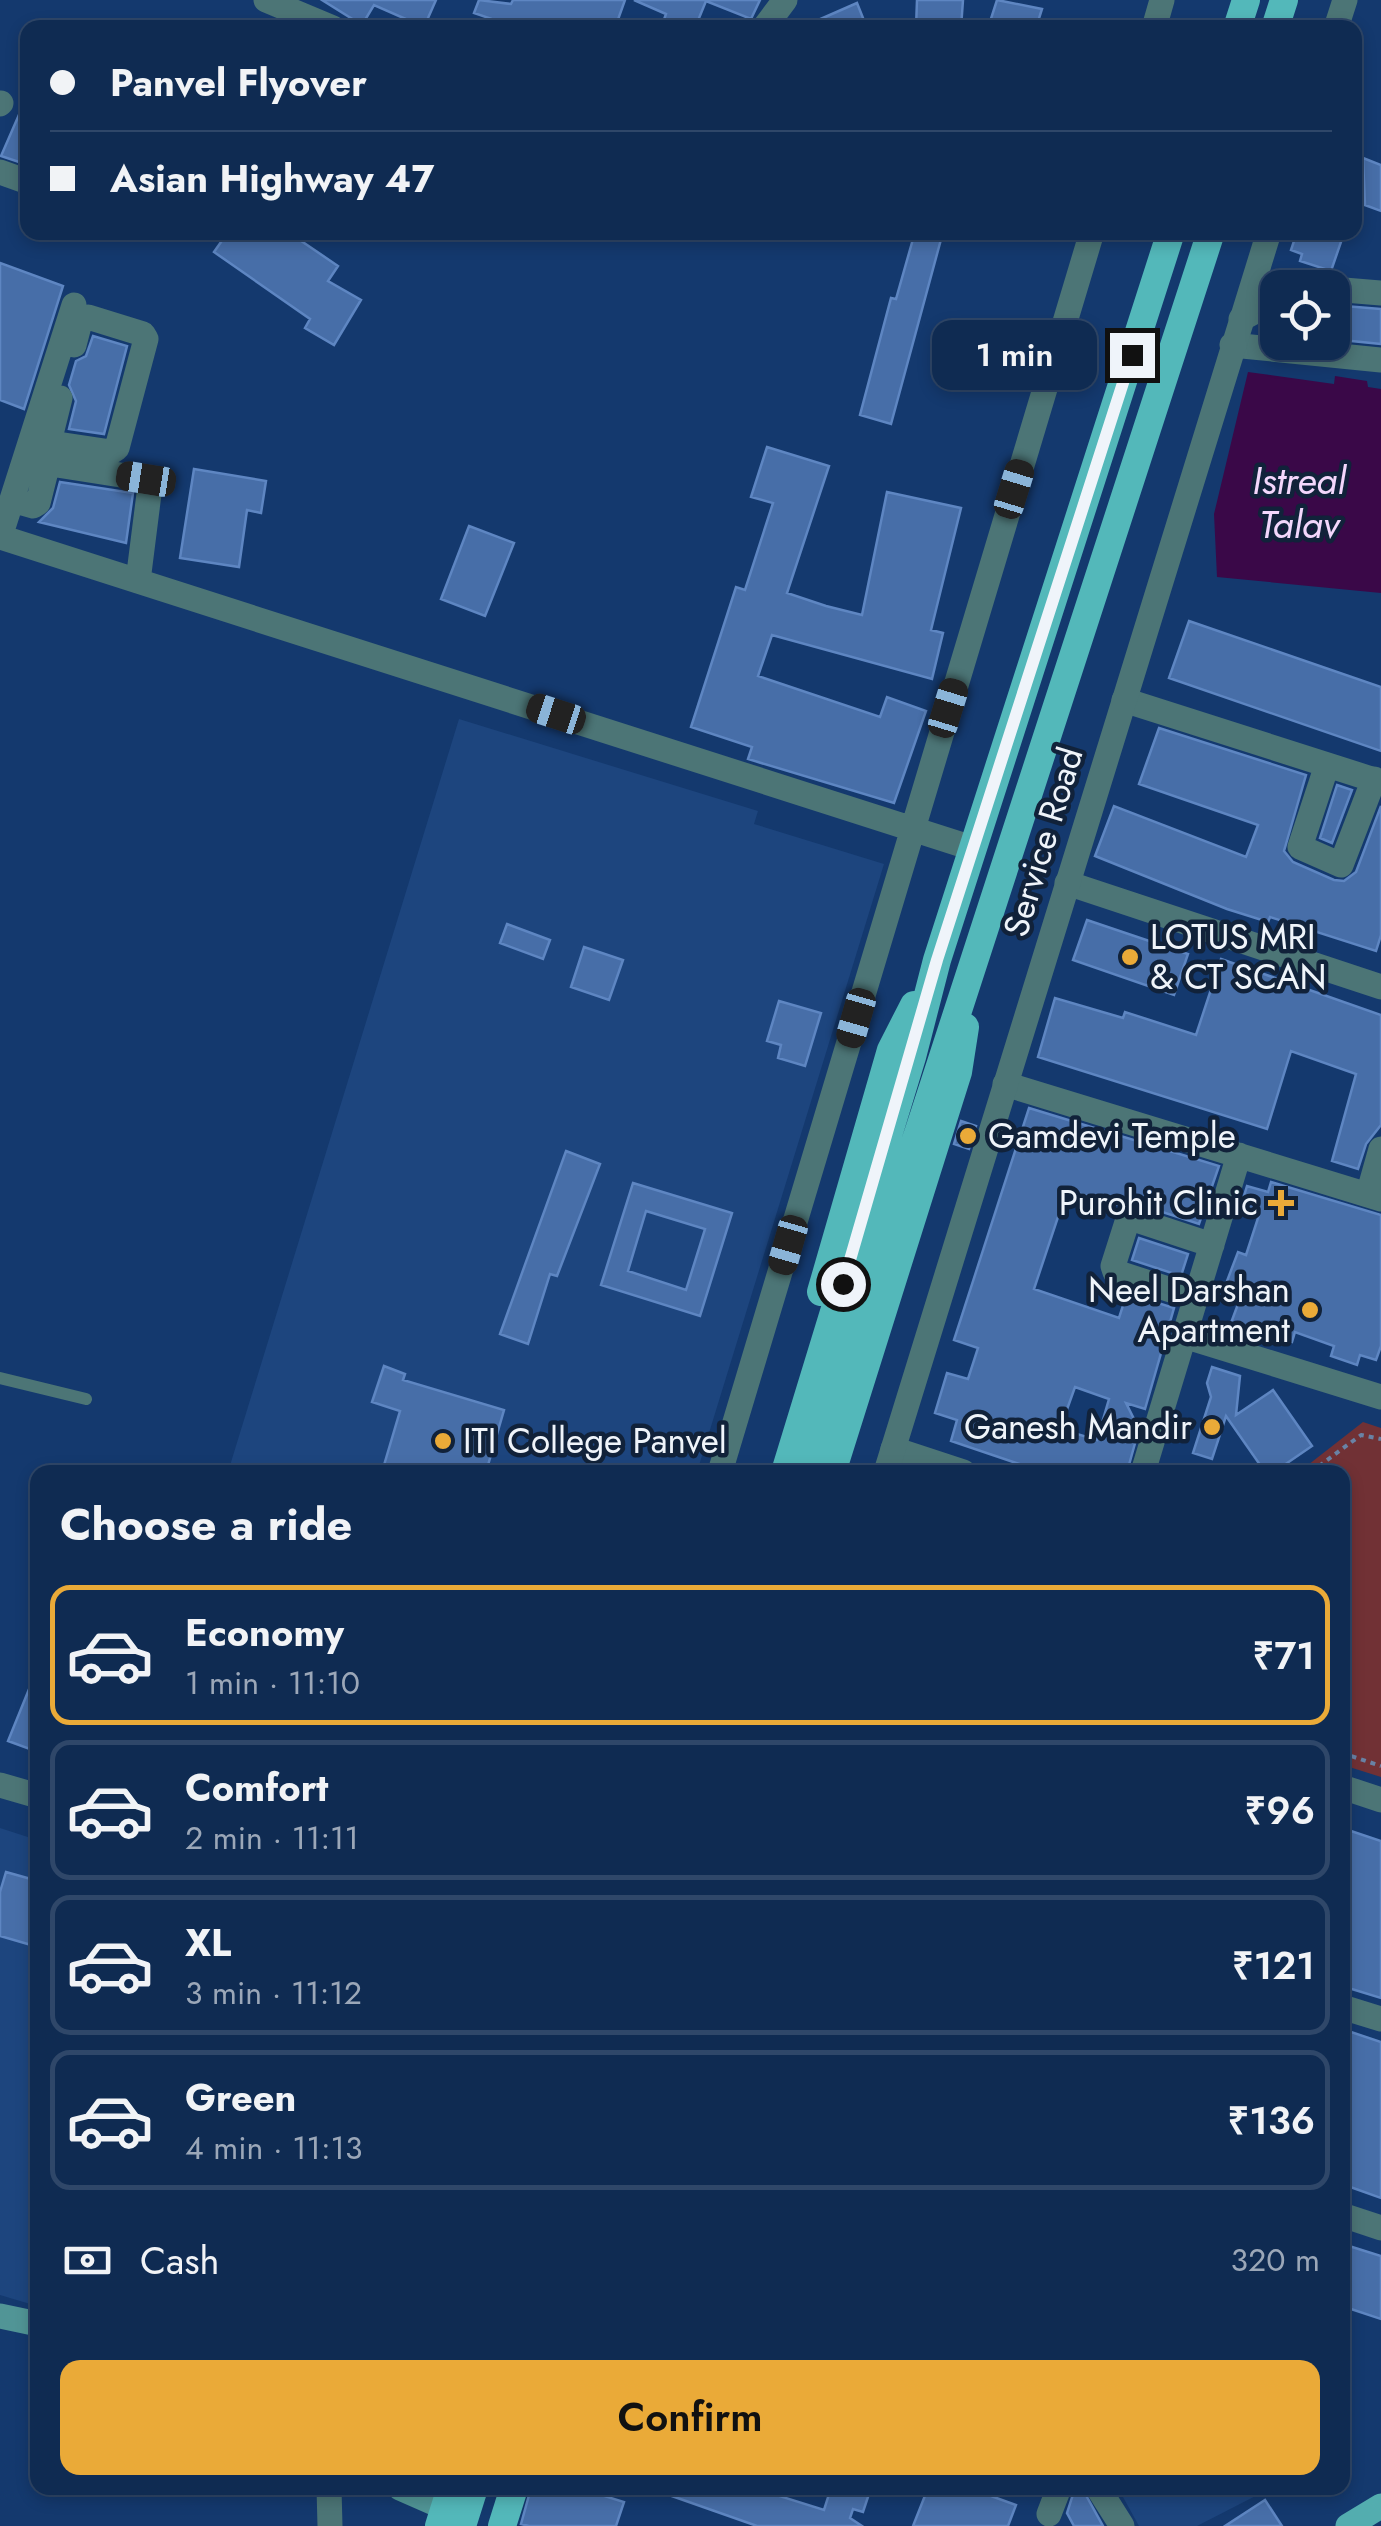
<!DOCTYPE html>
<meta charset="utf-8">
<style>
body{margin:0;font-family:Jost,sans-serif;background:#1d375c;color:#f1f3f6;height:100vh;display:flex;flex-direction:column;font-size:38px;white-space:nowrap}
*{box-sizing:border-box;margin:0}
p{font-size:32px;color:#9ba7b8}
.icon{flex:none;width:55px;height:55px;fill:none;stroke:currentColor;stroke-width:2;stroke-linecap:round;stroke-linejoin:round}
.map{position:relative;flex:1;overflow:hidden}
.side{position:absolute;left:30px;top:1465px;width:1320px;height:1030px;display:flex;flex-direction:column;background:#0f2b52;border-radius:20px;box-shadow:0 5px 15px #0003,0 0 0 2px #2f4769}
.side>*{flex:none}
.banner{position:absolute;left:20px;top:20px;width:1342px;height:220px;border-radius:20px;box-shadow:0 5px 15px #0003,0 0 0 2px #2f4769;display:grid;align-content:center;height:220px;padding:0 30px;background:#0f2b52}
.controls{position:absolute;left:1260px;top:270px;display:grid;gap:20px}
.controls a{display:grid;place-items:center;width:90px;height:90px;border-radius:20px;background:#0f2b52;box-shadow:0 5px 15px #0003,0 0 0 2px #2f4769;font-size:50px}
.end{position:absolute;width:45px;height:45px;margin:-22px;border:12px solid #eff4fa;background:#111;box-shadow:0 0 0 5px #111}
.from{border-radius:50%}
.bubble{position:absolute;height:70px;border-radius:20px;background:#0f2b52;box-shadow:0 5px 15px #0003,0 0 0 2px #2f4769;font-size:32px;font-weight:600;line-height:70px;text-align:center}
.car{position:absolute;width:30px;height:60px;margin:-30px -15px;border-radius:12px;box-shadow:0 0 8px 2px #0007;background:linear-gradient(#222 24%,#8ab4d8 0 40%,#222 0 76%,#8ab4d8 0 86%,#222 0)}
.banner b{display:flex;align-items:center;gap:35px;height:95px;font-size:38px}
.banner b+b{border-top:2px solid #2f4769}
.banner i{width:25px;height:25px;background:#f1f3f6}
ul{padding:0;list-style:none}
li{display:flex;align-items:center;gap:30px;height:140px;margin:0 20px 15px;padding:0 10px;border:5px solid #2f4769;border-radius:20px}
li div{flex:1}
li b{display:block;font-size:38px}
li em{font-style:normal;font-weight:600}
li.on{border-color:#eaaa38}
li>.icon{width:90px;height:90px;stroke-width:1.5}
h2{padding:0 30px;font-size:45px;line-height:120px}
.pay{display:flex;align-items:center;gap:25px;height:110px;padding:0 30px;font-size:38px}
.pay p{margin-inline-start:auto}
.cta{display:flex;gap:20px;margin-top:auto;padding:20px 30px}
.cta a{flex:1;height:115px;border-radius:20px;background:#eaaa38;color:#111;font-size:40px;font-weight:600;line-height:115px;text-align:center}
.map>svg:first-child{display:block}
.built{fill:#1d457e}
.green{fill:#713135}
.water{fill:#3a0848}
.building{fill:#476ea8;stroke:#5e86c2;stroke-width:2.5;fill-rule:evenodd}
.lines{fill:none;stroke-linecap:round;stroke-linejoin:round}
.path{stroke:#6982a5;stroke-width:4;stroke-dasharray:5 5;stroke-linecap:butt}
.service{stroke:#4c7576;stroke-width:12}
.minor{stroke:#4c7576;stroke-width:25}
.tertiary{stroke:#4c7576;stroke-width:25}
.secondary{stroke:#519596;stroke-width:25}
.primary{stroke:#53adaf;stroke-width:25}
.trunk{stroke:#53b8ba;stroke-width:28}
.route{stroke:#eff4fa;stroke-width:12}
.poi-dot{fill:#eaaa38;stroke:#11223a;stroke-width:4}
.labels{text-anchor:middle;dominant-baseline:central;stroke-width:9;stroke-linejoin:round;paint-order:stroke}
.street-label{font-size:35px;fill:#eff4fa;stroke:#11223a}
.poi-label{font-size:35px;fill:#eff4fa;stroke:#11223a;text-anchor:start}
.water-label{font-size:38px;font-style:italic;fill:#f3d7fc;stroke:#11223a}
</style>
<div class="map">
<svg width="1381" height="2526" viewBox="0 0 1381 2526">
<rect width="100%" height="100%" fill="#14396e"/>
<path class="built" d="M 459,719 L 758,811 L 754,824 L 884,864 L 697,1472 L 228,1472 Z
M 0,1828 L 37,1840 L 37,2306 L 0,2295 Z
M 1118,2488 L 1271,2488 L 1197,2526 L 1139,2526 Z"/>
<path class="green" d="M 1363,1422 L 1381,1428 L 1381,1777 L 1343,1765 L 1342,1472 L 1299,1472 Z"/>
<path class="water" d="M 1248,372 L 1334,384 L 1335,376 L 1367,381 L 1368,387 L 1381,389 L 1381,593 L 1217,577 L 1214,514 Z"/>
<path class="building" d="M 322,0 L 436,0 L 424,27 L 374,5 L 362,25 Z
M 479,0 L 511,4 L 513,0 L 625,0 L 615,28 L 550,28 L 529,21 L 527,28 L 518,28 L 474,13 Z
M 634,0 L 760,0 L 751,19 L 706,1 L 695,28 L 661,28 L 666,14 Z
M 917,0 L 963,0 L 961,28 L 916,28 Z
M 997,0 L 1042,9 L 1036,28 L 988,28 Z
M 857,3 L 867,28 L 800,28 Z
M 28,94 L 28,165 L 1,156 Z
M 1363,158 L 1381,165 L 1381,211 L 1365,205 Z
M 228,232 L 288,232 L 338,266 L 328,281 L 361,300 L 334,345 L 305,328 L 310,319 L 214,252 Z
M 915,232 L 943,232 L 891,424 L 860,415 L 891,298 L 896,299 Z
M 1297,232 L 1323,232 L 1342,239 L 1331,271 L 1300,261 L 1302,254 L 1291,250 Z
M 0,263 L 63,286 L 24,409 L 0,400 Z
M 1332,305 L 1381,309 L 1381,344 L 1332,339 Z
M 93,336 L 127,346 L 104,434 L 69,429 L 76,401 L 69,385 L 76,361 L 86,356 Z
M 767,447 L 829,466 L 787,593 L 826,606 L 862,615 L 887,492 L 961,508 L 931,630 L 943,633 L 932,679 L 772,635 L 758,676 L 880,717 L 887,697 L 926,711 L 894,803 L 748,759 L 752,747 L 691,727 L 736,587 L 745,590 L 773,503 L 751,497 Z
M 194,469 L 266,481 L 261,513 L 247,510 L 239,567 L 180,558 Z
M 60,482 L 133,493 L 126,543 L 39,522 L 53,508 Z
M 469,526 L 514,543 L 485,616 L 441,599 Z
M 1189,621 L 1381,687 L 1381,751 L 1169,678 Z
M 1159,728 L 1306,775 L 1284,851 L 1293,862 L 1334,880 L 1344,881 L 1356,872 L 1381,806 L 1381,935 L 1376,951 L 1270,917 L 1268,922 L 1227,909 L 1095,856 L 1114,806 L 1246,857 L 1258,825 L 1139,784 Z
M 1337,785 L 1352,790 L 1332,843 L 1320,838 Z
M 1087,920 L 1188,954 L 1174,995 L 1073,960 Z
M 507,924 L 550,940 L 543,959 L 500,943 Z
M 584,947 L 623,960 L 609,1000 L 571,987 Z
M 1221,959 L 1381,1015 L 1381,1125 L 1366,1144 L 1358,1169 L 1332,1161 L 1356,1074 L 1291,1051 L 1267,1129 L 1038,1057 L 1055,998 L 1123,1018 L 1125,1012 L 1196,1035 Z
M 779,1001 L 821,1013 L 805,1066 L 778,1058 L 781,1045 L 767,1041 Z
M 1029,1108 L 1219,1166 L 1199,1224 L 1138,1204 L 1122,1206 L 1067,1190 L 1034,1289 L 1119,1318 L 1127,1293 L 1174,1308 L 1145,1409 L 1126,1403 L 1139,1429 L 1127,1472 L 1043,1472 L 951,1441 L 957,1420 L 935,1413 L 947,1373 L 968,1379 L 978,1348 L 954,1340 ZM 1075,1387 L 1109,1399 L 1097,1440 L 1060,1429 Z
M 961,1121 L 976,1126 L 969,1149 L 954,1144 Z
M 566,1151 L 600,1164 L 557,1276 L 550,1274 L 528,1344 L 500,1334 Z
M 1271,1182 L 1381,1215 L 1381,1346 L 1376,1360 L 1360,1355 L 1357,1365 L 1331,1356 L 1334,1346 L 1295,1332 L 1292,1342 L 1231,1323 L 1241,1296 L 1224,1289 L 1238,1252 L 1246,1255 L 1259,1215 L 1240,1209 L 1247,1186 L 1268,1192 Z
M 633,1183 L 732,1213 L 700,1316 L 601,1285 ZM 646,1211 L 705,1229 L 686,1290 L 628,1271 Z
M 1139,1238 L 1188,1254 L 1181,1276 L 1132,1260 Z
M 384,1366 L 405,1374 L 403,1380 L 504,1410 L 486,1472 L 382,1472 L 400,1411 L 372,1402 Z
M 1212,1367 L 1240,1376 L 1236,1415 L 1273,1390 L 1312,1446 L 1274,1472 L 1265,1472 L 1226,1416 L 1212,1459 L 1193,1453 L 1211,1397 L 1207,1383 Z
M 38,1667 L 38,1752 L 8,1741 Z
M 1342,1828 L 1381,1841 L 1381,1998 L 1342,1986 Z
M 6,1872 L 38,1881 L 38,1947 L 0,1936 L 0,1892 Z
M 1342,2029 L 1381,2042 L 1381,2198 L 1342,2184 Z
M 1349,2246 L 1381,2256 L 1381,2319 L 1342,2306 L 1342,2265 Z
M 531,2488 L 603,2488 L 601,2495 L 624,2502 L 616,2526 L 529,2526 L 521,2524 Z
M 649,2488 L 754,2488 L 824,2510 L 831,2488 L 871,2488 L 863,2512 L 853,2509 L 850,2518 L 862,2526 L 757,2526 Z
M 928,2488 L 969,2488 L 1016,2505 L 1008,2526 L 913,2526 Z
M 1075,2488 L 1082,2488 L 1103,2526 L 1074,2526 L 1067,2513 Z
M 1265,2500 L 1282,2526 L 1225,2526 Z"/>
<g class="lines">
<path class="path" d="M 1311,1472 L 1361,1435 L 1381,1439
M 1342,1753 L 1381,1766"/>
<path class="service" d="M 0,1378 L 86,1399"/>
<path class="minor" d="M 266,0 L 333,28
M 764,28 L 785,0
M 1154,28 L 1162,0
M 0,104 L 1,103
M 0,172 L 28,182
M 1299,288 L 1307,288
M 1332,289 L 1381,293
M 74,305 L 0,537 L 972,848
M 1241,319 L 1278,299
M 1232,345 L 1381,360
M 31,440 L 111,452 L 117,448 L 146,339 L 143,334 L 88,317 L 81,318 L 74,345
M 49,442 L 60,398
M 25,460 L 146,479 L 150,486 L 138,581
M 12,500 L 33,506 L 38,503 L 48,463
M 1124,700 L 1381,782
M 1327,765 L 1300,847 L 1341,865 L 1374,779
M 1067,883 L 1381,987
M 1005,1084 L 1381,1199
M 1368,1195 L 1381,1149
M 1196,1298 L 1115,1272 L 1113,1266 L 1127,1222 L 1133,1219 L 1212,1245
M 1184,1336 L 1381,1397
M 893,1449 L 963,1472
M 720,1472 L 1092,232
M 1143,1472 L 1239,1155
M 1342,1787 L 1381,1800
M 1342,2007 L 1381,2019
M 329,2488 L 330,2526
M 1098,2488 L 1122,2526
M 1049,2514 L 1059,2488"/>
<path class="tertiary" d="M 1336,28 L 1345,0
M 886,1472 L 1269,232
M 0,1785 L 38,1796
M 1342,2215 L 1381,2228"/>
<path class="secondary" d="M 0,2316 L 38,2324
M 400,2488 L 441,2506"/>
<path class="primary" d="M 1348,2526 L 1381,2506"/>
<path class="trunk" d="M 1237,28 L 1246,0
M 1275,28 L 1284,0
M 821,1292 L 891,1050 L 914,1005
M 785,1472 L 912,1057 L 937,960 L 1171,232
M 808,1472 L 1211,232
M 832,1472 L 958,1072 L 965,1027
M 439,2526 L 451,2488
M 462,2526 L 474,2488
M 502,2526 L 514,2488"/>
</g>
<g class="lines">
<path class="route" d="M 843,1284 L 937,960 L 1132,355"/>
</g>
<g class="poi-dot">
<circle cx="1130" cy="957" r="10"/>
<circle cx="968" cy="1136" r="10"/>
<path d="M1276 1188h10v10h10v10h-10v10h-10v-10h-10v-10h10z"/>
<circle cx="1310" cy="1310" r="10"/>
<circle cx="1212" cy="1427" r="10"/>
<circle cx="443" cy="1441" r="10"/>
</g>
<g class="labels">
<g class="street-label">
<text transform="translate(1043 842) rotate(-73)">Service Road</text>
</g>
<g class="poi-label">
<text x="1150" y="937">LOTUS MRI<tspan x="1150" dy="40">&amp; CT SCAN</tspan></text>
<text x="988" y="1136">Gamdevi Temple</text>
<text x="1258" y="1203" text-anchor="end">Purohit Clinic</text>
<text x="1290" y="1290" text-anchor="end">Neel Darshan<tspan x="1290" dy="40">Apartment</tspan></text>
<text x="1192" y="1427" text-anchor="end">Ganesh Mandir</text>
<text x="463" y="1441">ITI College Panvel</text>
</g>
<g class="water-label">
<text x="1299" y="480">Istreal<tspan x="1299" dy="44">Talav</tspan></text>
</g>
</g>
</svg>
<div class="controls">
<a><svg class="icon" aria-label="locate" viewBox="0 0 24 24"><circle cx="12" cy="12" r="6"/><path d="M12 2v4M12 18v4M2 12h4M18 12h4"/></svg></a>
</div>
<i class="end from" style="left:843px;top:1284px"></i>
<i class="end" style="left:1132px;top:355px"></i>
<div class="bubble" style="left:932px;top:320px;width:165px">1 min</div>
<i class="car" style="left:146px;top:479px;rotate:279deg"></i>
<i class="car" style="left:1014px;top:489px;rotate:17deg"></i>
<i class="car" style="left:948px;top:708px;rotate:17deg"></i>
<i class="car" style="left:556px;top:714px;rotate:288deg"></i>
<i class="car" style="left:856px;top:1018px;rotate:196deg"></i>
<i class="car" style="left:788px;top:1245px;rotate:196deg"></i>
<div class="banner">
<b><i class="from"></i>Panvel Flyover</b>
<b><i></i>Asian Highway 47</b>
</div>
<section class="side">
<h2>Choose a ride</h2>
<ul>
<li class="on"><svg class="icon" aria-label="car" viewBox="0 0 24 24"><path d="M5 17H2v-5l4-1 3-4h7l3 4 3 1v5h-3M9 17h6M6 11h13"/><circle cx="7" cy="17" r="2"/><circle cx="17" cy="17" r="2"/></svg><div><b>Economy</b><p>1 min · 11:10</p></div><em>₹71</em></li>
<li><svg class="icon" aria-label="car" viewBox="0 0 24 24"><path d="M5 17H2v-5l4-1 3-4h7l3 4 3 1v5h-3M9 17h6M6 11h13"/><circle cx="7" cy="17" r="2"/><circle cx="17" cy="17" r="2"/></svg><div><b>Comfort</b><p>2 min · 11:11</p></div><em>₹96</em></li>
<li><svg class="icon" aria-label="car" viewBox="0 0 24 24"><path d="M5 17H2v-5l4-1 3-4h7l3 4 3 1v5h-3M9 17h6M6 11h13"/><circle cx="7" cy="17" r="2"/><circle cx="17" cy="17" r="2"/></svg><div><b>XL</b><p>3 min · 11:12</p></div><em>₹121</em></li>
<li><svg class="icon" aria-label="car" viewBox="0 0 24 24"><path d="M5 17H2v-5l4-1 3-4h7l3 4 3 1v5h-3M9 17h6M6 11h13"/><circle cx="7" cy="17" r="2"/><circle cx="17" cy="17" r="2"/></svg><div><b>Green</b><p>4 min · 11:13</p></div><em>₹136</em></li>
</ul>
<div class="pay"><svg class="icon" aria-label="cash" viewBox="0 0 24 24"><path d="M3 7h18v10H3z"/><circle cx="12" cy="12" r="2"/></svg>Cash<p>320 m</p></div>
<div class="cta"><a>Confirm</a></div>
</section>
</div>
